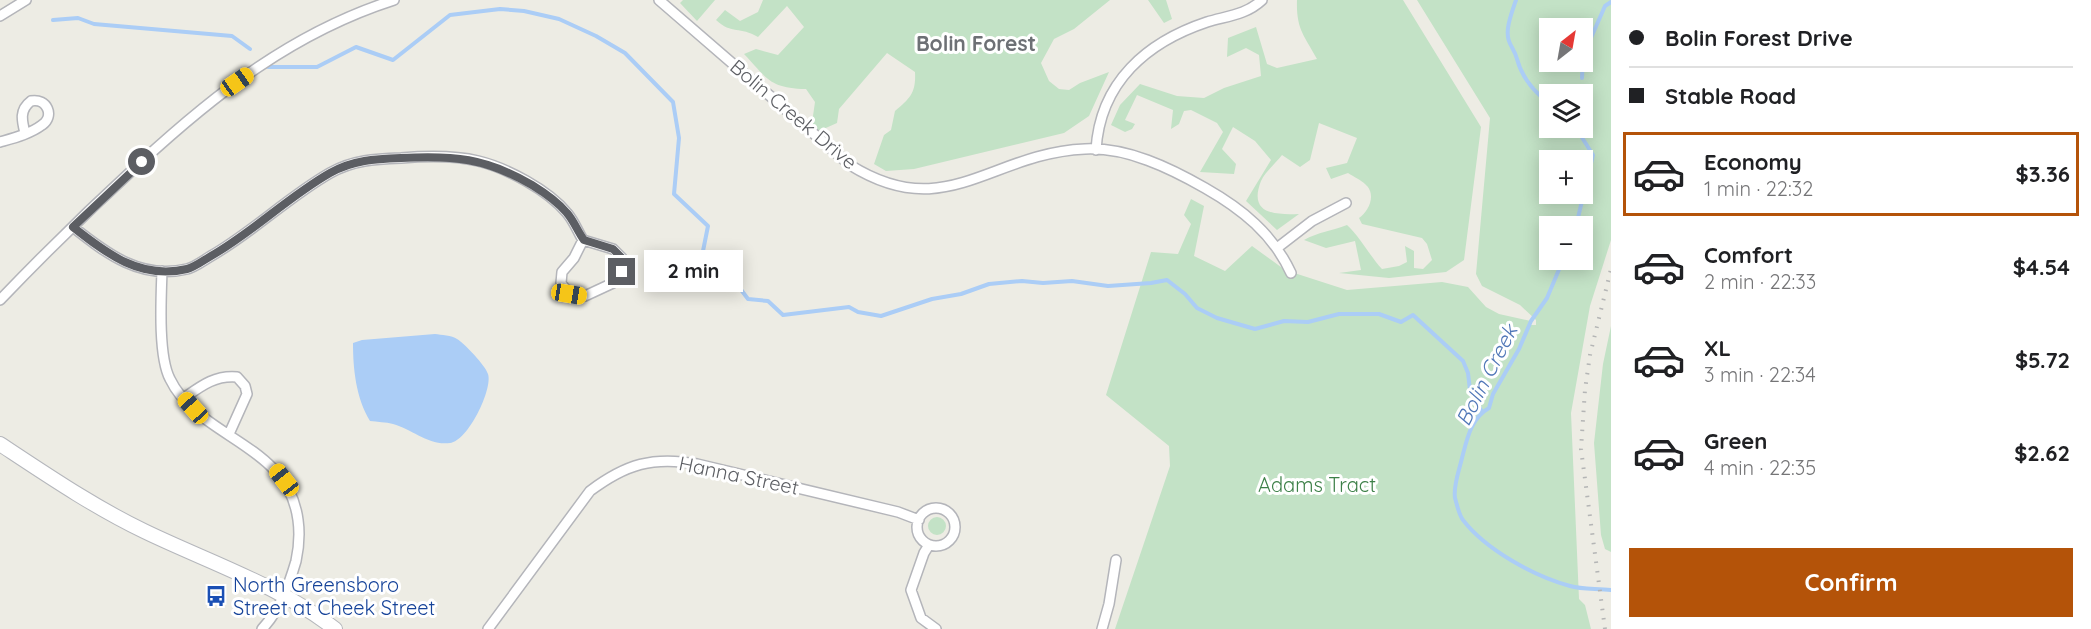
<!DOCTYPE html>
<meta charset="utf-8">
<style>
body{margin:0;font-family:Quicksand,sans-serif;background:#f6f6f6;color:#202124;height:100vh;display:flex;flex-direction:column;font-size:22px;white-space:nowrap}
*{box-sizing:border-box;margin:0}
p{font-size:20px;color:#757577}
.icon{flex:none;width:33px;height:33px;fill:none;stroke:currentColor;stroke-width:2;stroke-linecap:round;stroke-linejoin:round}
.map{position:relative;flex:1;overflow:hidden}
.drawer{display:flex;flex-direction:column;background:#fff;width:480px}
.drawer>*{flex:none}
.guide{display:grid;align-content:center;height:132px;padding:0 18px;background:#fff}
.needle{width:39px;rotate:31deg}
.controls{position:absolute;left:1539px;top:18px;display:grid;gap:12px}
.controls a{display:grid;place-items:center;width:54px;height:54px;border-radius:0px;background:#fff;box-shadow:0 3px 15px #0003;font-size:30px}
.end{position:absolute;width:27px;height:27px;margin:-14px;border:8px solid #5c5e63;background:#fff;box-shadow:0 0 0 3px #fff}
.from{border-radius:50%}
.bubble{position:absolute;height:42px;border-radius:0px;background:#fff;box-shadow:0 3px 15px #0003;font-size:20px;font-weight:700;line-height:42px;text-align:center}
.car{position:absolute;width:18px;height:36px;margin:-18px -9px;border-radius:8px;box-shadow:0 0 4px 2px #0007;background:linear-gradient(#f5c518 24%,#345 0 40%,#f5c518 0 76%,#345 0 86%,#f5c518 0)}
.guide b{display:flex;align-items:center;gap:21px;height:57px;font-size:22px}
.guide b+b{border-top:2px solid #e0e0e0}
.guide i{width:15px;height:15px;background:#202124}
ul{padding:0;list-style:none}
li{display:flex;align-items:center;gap:18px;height:84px;margin:0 12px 9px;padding:0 6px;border:3px solid transparent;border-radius:0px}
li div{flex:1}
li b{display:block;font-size:22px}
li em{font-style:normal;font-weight:700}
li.current{border-color:#b45309}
li>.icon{width:54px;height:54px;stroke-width:1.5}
.button{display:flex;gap:12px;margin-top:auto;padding:12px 18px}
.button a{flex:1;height:69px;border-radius:0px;background:#b45309;color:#fff;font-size:24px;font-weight:700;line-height:69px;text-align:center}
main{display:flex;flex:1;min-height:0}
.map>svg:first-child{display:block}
.green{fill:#c3e2c6;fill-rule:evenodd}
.water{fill:#abcdf6}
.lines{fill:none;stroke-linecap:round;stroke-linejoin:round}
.stream{stroke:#abcdf6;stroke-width:4}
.minor-casing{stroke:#b4b5ba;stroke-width:12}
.secondary-casing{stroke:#b5b7bc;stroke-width:16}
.minor{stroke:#fff;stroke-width:9}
.secondary{stroke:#fff;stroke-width:14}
.rail{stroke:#b4b5b5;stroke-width:4;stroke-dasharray:1.5 8;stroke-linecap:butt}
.route{stroke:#5c5e63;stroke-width:8}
.labels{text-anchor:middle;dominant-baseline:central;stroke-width:6;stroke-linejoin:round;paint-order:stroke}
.street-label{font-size:20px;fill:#5c5e63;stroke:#fff}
.park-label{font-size:20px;fill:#3d8048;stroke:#fff}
.transit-label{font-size:20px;fill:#164399;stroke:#fff;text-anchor:start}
.neighbourhood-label{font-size:21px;font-weight:bold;fill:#6d7075;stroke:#fff}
.water-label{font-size:21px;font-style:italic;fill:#5077b7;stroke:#fff}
</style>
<main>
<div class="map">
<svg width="1611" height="629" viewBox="0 0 1611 629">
<rect width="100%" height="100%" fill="#edece4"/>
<path class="green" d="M 683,0 L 715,0 L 697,21 L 680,3 Z
M 763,0 L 1110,0 L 1074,29 L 1054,39 L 1041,63 L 1049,81 L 1059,89 L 1069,90 L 1080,83 L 1109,72 L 1089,116 L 1064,133 L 914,169 L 886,171 L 874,164 L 884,135 L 891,130 L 895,111 C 911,98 916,92 915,72 L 887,53 L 839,109 L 837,123 L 819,131 L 812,123 L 815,102 L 806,89 C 769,88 768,79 744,54 L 756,49 L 778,55 L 804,27 L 787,6 L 758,37 C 740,26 732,35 716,20 L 725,10 L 740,21 L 758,12 Z
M 1148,0 L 1166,0 L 1172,19 L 1164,23 Z
M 1297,0 L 1403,0 L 1481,127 L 1464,260 L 1446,272 L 1389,278 L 1339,273 L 1361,270 L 1355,241 L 1326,248 L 1304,240 C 1318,232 1332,231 1347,225 C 1361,238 1369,255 1382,269 L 1399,266 L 1407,262 L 1405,246 L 1414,251 L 1414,268 L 1423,269 L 1432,260 L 1427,244 L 1422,238 L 1362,224 L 1359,218 C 1369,211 1377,194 1365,184 C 1361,180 1354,177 1348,173 L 1331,179 L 1326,168 L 1347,163 L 1357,138 L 1319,123 L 1310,160 L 1300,167 L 1282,155 C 1276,163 1265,172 1261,181 C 1248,214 1275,215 1299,214 L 1277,230 L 1246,201 L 1271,160 L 1255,141 L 1233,127 L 1222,149 L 1236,164 L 1234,174 L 1200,172 L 1223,132 L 1217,123 L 1191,110 L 1184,111 L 1179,124 L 1171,129 L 1173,110 L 1137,95 L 1125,120 L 1135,124 L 1132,129 L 1125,132 L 1111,125 L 1120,105 L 1140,84 L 1177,96 L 1204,98 L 1224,88 L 1261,76 L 1259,55 L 1246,48 L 1227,57 L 1228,38 L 1256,27 L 1267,64 L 1277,68 L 1317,59 C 1304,35 1296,29 1297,0 Z
M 1417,0 L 1611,0 L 1611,240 L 1590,306 L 1571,413 L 1579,599 L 1585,605 L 1591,629 L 1115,629 L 1170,466 L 1169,446 L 1106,395 L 1151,252 L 1178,254 L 1191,224 L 1184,215 L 1191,199 L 1204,206 L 1194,256 L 1225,271 L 1252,246 L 1285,270 L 1347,290 L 1442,282 L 1468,287 L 1486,307 L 1499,314 L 1531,321 L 1530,325 L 1536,325 L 1536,320 L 1520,305 L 1482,286 L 1476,274 L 1490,118 ZM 1550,28 L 1582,28 L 1582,62 L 1550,62 ZM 1550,94 L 1582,94 L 1582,128 L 1550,128 ZM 1550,160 L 1582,160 L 1582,194 L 1550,194 ZM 1550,226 L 1582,226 L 1582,260 L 1550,260 Z
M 1611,326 L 1611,552 L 1605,549 L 1601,535 L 1594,443 L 1603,364 Z
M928 526a9 9 0 1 1 18 0a9 9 0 1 1-18 0Z"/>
<path class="water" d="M 435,334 C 441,335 452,335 457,339 C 465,344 485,365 488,374 C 493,389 468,441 450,443 C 429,446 412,429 393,424 C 386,422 377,422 370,421 C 356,398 353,369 353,343 L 362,340 Z"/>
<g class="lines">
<path class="stream" d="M 1516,0 C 1513,9 1509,19 1508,28 C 1506,44 1514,47 1517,59 C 1522,78 1534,92 1550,104
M 53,20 L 78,18 L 94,24 L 232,36 L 250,49
M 268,67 L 317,67 L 356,47 L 393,60 L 450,15 L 500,9 L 524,11 L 559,19 L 596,36 L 625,53 L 673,102 L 679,138 L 674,194 L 708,226 L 702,256 L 733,279 L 748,299 L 768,301 L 783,315 L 849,307 L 858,312 L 881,316 L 932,299 L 961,294 L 989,284 L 1022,281 L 1043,283 L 1072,281 L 1108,286 L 1151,283 L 1167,280 L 1185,294 L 1197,308 L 1217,318 L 1255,329 L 1284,321 L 1308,322 L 1339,314 L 1379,314 L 1401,322 L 1413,315 L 1463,361 L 1468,373 L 1470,390 L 1482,412
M 1582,78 L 1583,56 L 1605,6 L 1611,2
M 1576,94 L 1578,91
M 1576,226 L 1593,155 L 1576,128
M 1563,260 L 1547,298 L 1531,321 L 1519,349 L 1493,394 L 1489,408 C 1471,418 1467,439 1462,458 C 1459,471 1453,486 1455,498 C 1457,505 1459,515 1463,520 C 1486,550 1534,576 1570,586 C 1583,590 1598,588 1611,590"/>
<defs>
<path id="minor" d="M 659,0 L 850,165 C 946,225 990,153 1085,149 C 1127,147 1170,168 1205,188 C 1242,209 1273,234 1291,273
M 0,16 L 26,0
M 0,142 C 14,138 30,134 42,125 C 55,116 47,98 31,101 C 19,110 22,121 25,133
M 1096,150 C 1100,82 1147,42 1207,22 C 1227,16 1246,15 1262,0
M 73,227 C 107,254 141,280 187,269 C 195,267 204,260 211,256 C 253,232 288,197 330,173 C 353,160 375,159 401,158 C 426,156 453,155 478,161 C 507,168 548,190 567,213 C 574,221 578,232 583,240 L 613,249 L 622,258 L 622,272 L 613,283 L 585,296 L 569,294 L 561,283 L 562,272 L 574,258 L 583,240
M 1277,248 L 1312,221 L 1346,203
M 162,271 C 161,299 158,356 170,379 C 199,439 288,443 298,520 C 300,534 299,547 296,561 C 289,585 280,610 262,629
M 0,300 C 45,253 92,207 140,163 C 216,93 294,32 394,0
M 184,398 C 201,386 215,375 237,377 L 245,386 L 247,394 L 229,434
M917 527a19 19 0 1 1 38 0a19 19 0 1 1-38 0Z
M 929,545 L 924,553 L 911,590 L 921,618 L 936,629
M 488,629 L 590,491 C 626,464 653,456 697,464 L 898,512 L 919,520
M 1102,629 L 1109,604 L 1116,560"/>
<path id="secondary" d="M 0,444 C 47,475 94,507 144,531 C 208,562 279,585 335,629"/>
</defs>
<use href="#minor" class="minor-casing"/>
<use href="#secondary" class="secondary-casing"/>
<use href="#minor" class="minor"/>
<use href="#secondary" class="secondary"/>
<path class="rail" d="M 1605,629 L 1581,449 L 1585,390 L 1590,355 L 1611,269"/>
</g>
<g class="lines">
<path class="route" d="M 142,162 L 73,227 C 107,254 141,280 187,269 C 195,267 204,260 211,256 C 253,232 288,197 330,173 C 353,160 375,159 401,158 C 453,155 486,158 532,185 C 545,193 557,201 567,213 C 574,221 578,232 584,240 L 613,249 L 622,258 L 622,272"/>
</g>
<defs>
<symbol id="bus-bare" viewBox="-9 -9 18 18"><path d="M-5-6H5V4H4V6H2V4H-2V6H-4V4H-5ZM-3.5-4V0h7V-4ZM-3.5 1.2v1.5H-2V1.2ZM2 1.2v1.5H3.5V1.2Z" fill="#1a4fb4" stroke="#fff" stroke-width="2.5" paint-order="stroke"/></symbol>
</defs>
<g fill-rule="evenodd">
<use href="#bus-bare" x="201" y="581" width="30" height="30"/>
</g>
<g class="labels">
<g class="street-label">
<text transform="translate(794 114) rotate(40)">Bolin Creek Drive</text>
<text transform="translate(739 475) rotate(12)">Hanna Street</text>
</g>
<g class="park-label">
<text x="1317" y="484">Adams Tract</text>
</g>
<g class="transit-label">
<text x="233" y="584">North Greensboro<tspan x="233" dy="23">Street at Cheek Street</tspan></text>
</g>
<g class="neighbourhood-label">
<text x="976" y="43">Bolin Forest</text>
</g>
<g class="water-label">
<text transform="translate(1486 375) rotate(-63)">Bolin Creek</text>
</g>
</g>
</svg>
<div class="controls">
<a><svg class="needle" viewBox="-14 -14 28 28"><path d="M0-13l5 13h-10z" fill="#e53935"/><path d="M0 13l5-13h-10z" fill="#757577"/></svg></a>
<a><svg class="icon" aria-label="layers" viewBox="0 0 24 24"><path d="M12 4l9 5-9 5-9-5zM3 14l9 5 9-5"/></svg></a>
<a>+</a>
<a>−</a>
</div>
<i class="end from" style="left:142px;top:162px"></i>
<i class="end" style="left:622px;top:272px"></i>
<div class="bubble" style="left:644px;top:250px;width:99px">2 min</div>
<i class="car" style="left:237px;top:82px;rotate:55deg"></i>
<i class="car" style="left:569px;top:294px;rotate:99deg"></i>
<i class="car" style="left:193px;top:408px;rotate:318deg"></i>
<i class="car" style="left:284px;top:480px;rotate:322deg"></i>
</div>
<section class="drawer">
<div class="guide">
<b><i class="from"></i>Bolin Forest Drive</b>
<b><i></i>Stable Road</b>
</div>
<ul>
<li class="current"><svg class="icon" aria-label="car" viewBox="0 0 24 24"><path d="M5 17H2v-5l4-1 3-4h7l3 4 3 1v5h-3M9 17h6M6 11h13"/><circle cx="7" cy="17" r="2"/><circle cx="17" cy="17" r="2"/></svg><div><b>Economy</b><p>1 min · 22:32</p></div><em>$3.36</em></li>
<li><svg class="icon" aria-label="car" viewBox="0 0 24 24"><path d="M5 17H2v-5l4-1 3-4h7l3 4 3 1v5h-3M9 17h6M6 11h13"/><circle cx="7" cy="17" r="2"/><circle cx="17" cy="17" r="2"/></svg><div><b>Comfort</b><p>2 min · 22:33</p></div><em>$4.54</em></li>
<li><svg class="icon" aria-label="car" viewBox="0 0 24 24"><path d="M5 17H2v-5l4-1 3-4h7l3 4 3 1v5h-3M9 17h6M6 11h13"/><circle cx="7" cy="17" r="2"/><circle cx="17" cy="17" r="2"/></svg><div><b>XL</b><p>3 min · 22:34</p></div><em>$5.72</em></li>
<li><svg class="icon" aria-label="car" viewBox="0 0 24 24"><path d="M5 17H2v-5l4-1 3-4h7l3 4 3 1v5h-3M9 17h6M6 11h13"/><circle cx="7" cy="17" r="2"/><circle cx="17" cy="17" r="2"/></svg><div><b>Green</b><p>4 min · 22:35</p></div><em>$2.62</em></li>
</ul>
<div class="button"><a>Confirm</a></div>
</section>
</main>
